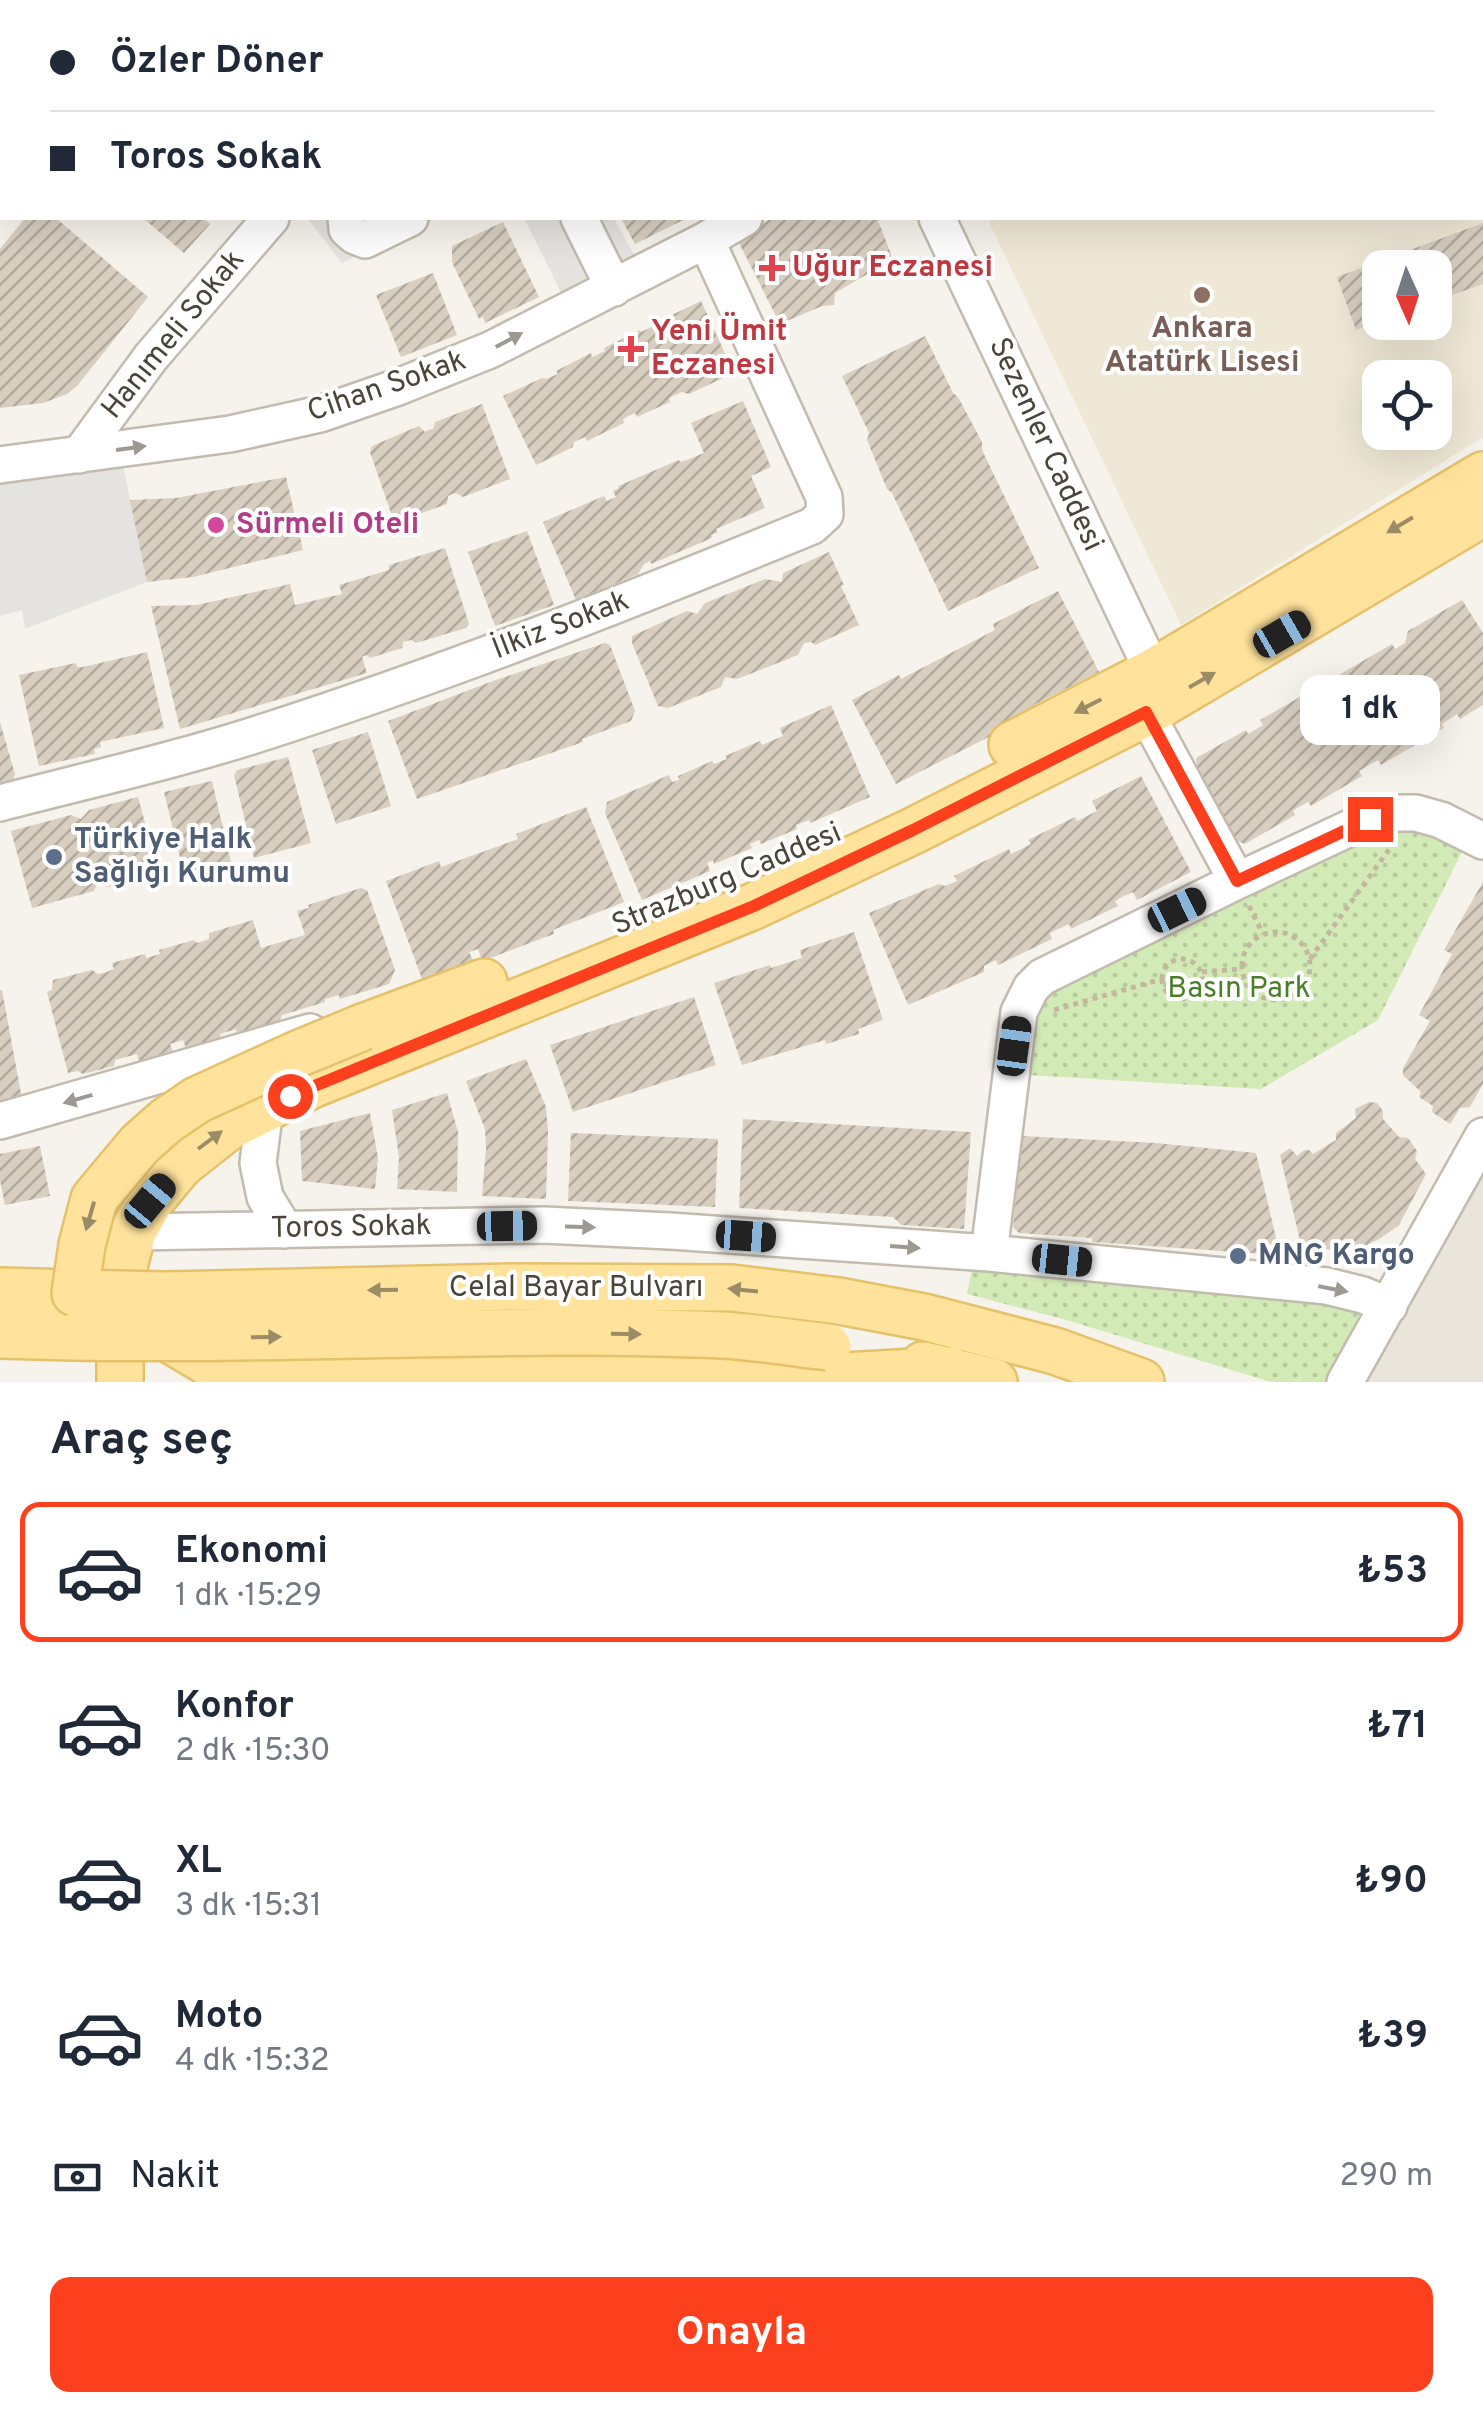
<!DOCTYPE html>
<html lang="tr">
<meta charset="utf-8">
<style>
body{margin:0;font-family:Overpass,sans-serif;background:#f6f6f7;color:#1f2937;height:100vh;display:flex;flex-direction:column;font-size:38px;white-space:nowrap}
*{box-sizing:border-box;margin:0}
p{font-size:32px;color:#747a83}
.icon{flex:none;width:55px;height:55px;fill:none;stroke:currentColor;stroke-width:2;stroke-linecap:round;stroke-linejoin:round}
.map{position:relative;height:1382px;overflow:hidden}
.panel{display:flex;flex-direction:column;background:#fff;flex:1}
.panel>*{flex:none}
.guide{position:absolute;left:0px;top:0px;width:1485px;height:220px;box-shadow:0 10px 40px #0002;display:grid;align-content:center;height:220px;padding:0 50px;background:#fff}
.needle{width:65px;rotate:177deg}
.tools{position:absolute;left:1362px;top:250px;display:grid;gap:20px}
.tools a{display:grid;place-items:center;width:90px;height:90px;border-radius:20px;background:#fff;box-shadow:0 10px 40px #0002;font-size:50px}
.end{position:absolute;width:45px;height:45px;margin:-22px;border:12px solid #fc3f1d;background:#fff;box-shadow:0 0 0 5px #fff}
.from{border-radius:50%}
.bubble{position:absolute;height:70px;border-radius:20px;background:#fff;box-shadow:0 10px 40px #0002;font-size:32px;font-weight:700;line-height:70px;text-align:center}
.car{position:absolute;width:30px;height:60px;margin:-30px -15px;border-radius:12px;box-shadow:0 0 8px 2px #0007;background:linear-gradient(#222 24%,#8ab4d8 0 40%,#222 0 76%,#8ab4d8 0 86%,#222 0)}
.guide b{display:flex;align-items:center;gap:35px;height:95px;font-size:38px}
.guide b+b{border-top:2px solid #e0e1e3}
.guide i{width:25px;height:25px;background:#1f2937}
ul{padding:0;list-style:none}
li{display:flex;align-items:center;gap:30px;height:140px;margin:0 20px 15px;padding:0 30px;border:5px solid transparent;border-radius:20px}
li div{flex:1}
li b{display:block;font-size:38px}
li em{font-style:normal;font-weight:700}
li.on{border-color:#fc3f1d}
li>.icon{width:90px;height:90px;stroke-width:1.5}
h2{padding:0 50px;font-size:45px;line-height:120px}
.pay{display:flex;align-items:center;gap:25px;height:110px;padding:0 50px;font-size:38px}
.pay p{margin-inline-start:auto}
.primary-button{display:flex;gap:20px;margin-top:auto;padding:20px 50px}
.primary-button a{flex:1;height:115px;border-radius:20px;background:#fc3f1d;color:#fff;font-size:40px;font-weight:700;line-height:115px;text-align:center}
.map>svg:first-child{display:block}
.residential{fill:#eae5da}
.education{fill:#efe8d6;fill-rule:evenodd}
.green{fill:url(#green-dots)}
.pitch{fill:#d2eab5}
.parking{fill:#e5e3e0}
.building{fill:url(#building-hatch)}
.lines{fill:none;stroke-linecap:round;stroke-linejoin:round}
.minor-casing{stroke:#c2bbae;stroke-width:40}
.major-casing{stroke:#e6c16a;stroke-width:50}
.path{stroke:#c4b79f;stroke-width:5;stroke-dasharray:5 5;stroke-linecap:butt}
.minor{stroke:#fff;stroke-width:35}
.major{stroke:#ffe39c;stroke-width:45}
.major-bridge-casing{stroke:#e6c16a;stroke-width:50;stroke-linecap:butt}
.major-bridge{stroke:#ffe39c;stroke-width:45}
.oneway{fill:#9c9892}
.oneway2{fill:#9c8c66}
.route{stroke:#fc3f1d;stroke-width:12}
.health-dot{fill:#e0444e;stroke:#fff;stroke-width:4}
.education-dot{fill:#8d6e63;stroke:#fff;stroke-width:4}
.hotel-dot{fill:#d1479c;stroke:#fff;stroke-width:4}
.service-dot{fill:#5c6f8a;stroke:#fff;stroke-width:4}
.labels{text-anchor:middle;dominant-baseline:central;stroke-width:8;stroke-linejoin:round;paint-order:stroke}
.health-label{font-size:30px;font-weight:bold;fill:#be3a42;stroke:#fff;text-anchor:start}
.education-label{font-size:30px;font-weight:bold;fill:#785e54;stroke:#fff}
.street-label{font-size:30px;fill:#4b4439;stroke:#fff}
.hotel-label{font-size:30px;font-weight:bold;fill:#b23c85;stroke:#fff;text-anchor:start}
.service-label{font-size:30px;font-weight:bold;fill:#4e5e75;stroke:#fff;text-anchor:start}
.park-label{font-size:30px;fill:#4a7f2a;stroke:#fff}
</style>
<div class="map">
<svg width="1483" height="1382" viewBox="0 0 1483 1382">
<defs>
<pattern id="green-dots" width="8" height="8" patternUnits="userSpaceOnUse" patternTransform="scale(2.5)"><rect width="8" height="8" fill="#d2eab5"/><path d="M2 2h.1M6 6h.1" fill="none" stroke="#b6ca9c" stroke-width="1.8" stroke-linecap="round"/></pattern>
<pattern id="building-hatch" width="6" height="6" patternUnits="userSpaceOnUse" patternTransform="scale(2.5)"><rect width="6" height="6" fill="#d8cfc1"/><path d="M-1 1l2-2M0 6l6-6M5 7l2-2" fill="none" stroke="#b1aa9e"/></pattern>
</defs>
<rect width="100%" height="100%" fill="#f6f3ec"/>
<path class="residential" d="M 1483,1135 L 1483,1382 L 1344,1382 Z"/>
<path class="education" d="M 1140,0 L 1483,0 L 1483,437 L 1181,625 L 987,218 L 1482,218 L 1482,2 L 1136,2 ZM 1380,268 L 1435,268 L 1435,322 L 1380,322 ZM 1380,378 L 1435,378 L 1435,432 L 1380,432 Z"/>
<path class="green" d="M 1369,819 L 1471,834 L 1378,1020 L 1261,1089 L 1011,1074 L 1024,1000 Z
M 975,1252 L 1389,1306 L 1345,1382 L 1271,1382 L 1063,1319 L 967,1294 Z"/>
<path class="pitch" d="M 1241,0 L 1483,0 L 1483,31 L 1482,2 L 1243,2 Z"/>
<path class="parking" d="M 307,218 L 437,218 L 342,263 Z
M 524,218 L 614,218 L 643,272 L 569,309 Z
M 120,450 L 147,582 L 25,629 L 22,610 L 0,616 L 0,465 Z"/>
<path class="building" d="M 25,218 L 56,218 L 148,297 L 77,386 L 67,394 L 43,403 L 0,408 L 0,249 Z
M 143,218 L 203,218 L 210,224 L 184,253 Z
M 621,218 L 687,218 L 635,244 Z
M 772,218 L 877,218 L 893,259 L 835,293 L 834,305 L 822,306 L 780,324 L 737,239 Z
M 503,222 L 539,297 L 485,323 L 483,317 L 479,319 L 452,262 L 452,246 Z
M 1483,223 L 1483,284 L 1435,301 L 1435,268 L 1380,268 L 1380,321 L 1356,330 L 1337,277 Z
M 433,273 L 457,335 L 401,357 L 376,295 Z
M 701,301 L 734,373 L 689,394 L 682,392 L 669,398 L 670,402 L 637,417 L 635,413 L 623,419 L 624,423 L 587,441 L 585,437 L 574,442 L 573,447 L 536,465 L 503,396 L 542,378 L 546,379 L 558,374 L 556,371 L 591,353 L 592,357 L 605,351 L 604,348 L 640,330 L 641,332 L 654,326 L 655,323 Z
M 925,336 L 953,393 L 958,397 L 982,442 L 982,450 L 1039,568 L 948,611 L 892,493 L 887,489 L 867,440 L 869,433 L 842,376 Z
M 743,401 L 771,467 L 751,476 L 765,508 L 716,529 L 718,532 L 711,535 L 712,538 L 651,564 L 650,561 L 644,564 L 638,574 L 576,600 L 543,522 L 604,496 L 607,501 L 616,497 L 613,491 L 619,488 L 618,486 L 679,460 L 680,462 L 687,460 L 704,453 L 691,423 Z
M 482,404 L 510,479 L 463,497 L 456,493 L 452,494 L 448,496 L 447,504 L 400,521 L 393,519 L 370,452 L 372,446 L 419,426 L 425,432 L 428,430 L 433,429 L 435,422 Z
M 286,477 L 303,550 L 193,577 L 147,582 L 130,500 L 176,498 Z
M 527,531 L 554,605 L 495,626 L 468,552 Z
M 445,548 L 469,624 L 466,628 L 416,643 L 411,640 L 403,642 L 402,648 L 370,658 L 366,655 L 362,657 L 367,673 L 180,729 L 151,606 L 197,605 L 290,584 L 295,605 L 342,594 L 339,585 L 389,570 L 389,565 Z
M 829,552 L 844,585 L 841,586 L 859,625 L 815,645 L 811,642 L 804,643 L 798,655 L 737,679 L 725,677 L 721,687 L 668,708 L 658,706 L 632,643 L 632,636 L 687,611 L 697,614 L 705,603 L 765,579 L 782,582 L 783,573 Z
M 1058,591 L 1099,672 L 1034,705 L 1038,712 L 896,784 L 852,700 L 899,675 L 901,679 L 995,630 L 993,624 Z
M 1462,600 L 1483,633 L 1483,705 L 1460,719 L 1457,714 L 1442,724 L 1444,728 L 1381,765 L 1378,760 L 1359,771 L 1362,776 L 1311,806 L 1308,802 L 1297,808 L 1293,811 L 1295,815 L 1245,844 L 1235,840 L 1197,767 L 1196,758 L 1246,730 L 1248,734 L 1263,725 L 1260,720 L 1314,689 L 1316,694 L 1334,683 L 1332,679 L 1392,644 L 1395,649 L 1405,643 L 1408,631 Z
M 605,643 L 610,645 L 635,711 L 631,721 L 582,739 L 583,742 L 417,799 L 388,721 L 493,681 Z
M 147,652 L 164,728 L 100,742 L 101,747 L 94,749 L 95,754 L 39,766 L 19,675 L 76,663 L 77,667 L 83,667 Z
M 831,705 L 870,797 L 810,823 L 809,820 L 796,825 L 797,829 L 761,844 L 759,840 L 750,844 L 752,848 L 714,864 L 713,860 L 707,863 L 710,871 L 642,900 L 605,813 L 607,802 L 669,775 L 672,782 L 679,780 L 678,776 L 712,761 L 714,764 L 727,759 L 725,756 L 760,741 L 762,745 L 783,736 L 780,728 Z
M 0,722 L 15,774 L 12,783 L 0,787 Z
M 368,732 L 391,806 L 336,824 L 312,750 Z
M 288,757 L 311,843 L 254,858 L 234,775 L 237,770 Z
M 1141,776 L 1191,872 L 1137,900 L 1133,892 L 1124,896 L 1115,901 L 1118,906 L 1071,929 L 1069,924 L 1050,933 L 1052,939 L 998,965 L 996,960 L 984,966 L 984,972 L 908,1005 L 869,913 L 939,884 L 945,886 L 957,881 L 954,876 L 1009,849 L 1011,854 L 1031,844 L 1028,840 L 1075,817 L 1077,821 L 1097,811 L 1092,801 Z
M 212,781 L 231,862 L 184,874 L 164,792 Z
M 138,797 L 159,873 L 108,887 L 97,884 L 94,891 L 32,908 L 11,831 L 71,815 L 81,819 L 89,810 Z
M 586,807 L 624,902 L 553,930 L 554,934 L 482,961 L 478,949 L 469,952 L 473,960 L 422,979 L 386,881 L 439,861 L 441,867 L 518,839 L 516,834 Z
M 1483,882 L 1483,1084 L 1470,1107 L 1460,1108 L 1450,1124 L 1432,1112 L 1433,1106 L 1419,1097 L 1421,1092 L 1403,1075 L 1403,1068 L 1430,1021 L 1419,1015 L 1452,954 L 1444,950 Z
M 361,888 L 367,890 L 395,970 L 389,984 L 340,999 L 339,995 L 325,999 L 325,1002 L 282,1015 L 280,1021 L 237,1034 L 236,1029 L 220,1034 L 221,1038 L 186,1048 L 183,1040 L 170,1044 L 173,1051 L 139,1061 L 137,1054 L 115,1060 L 114,1066 L 83,1074 L 78,1071 L 68,1073 L 47,992 L 52,990 L 53,980 L 92,970 L 98,974 L 107,972 L 114,969 L 112,963 L 145,954 L 146,958 L 160,954 L 159,950 L 194,940 L 197,943 L 209,939 L 209,933 L 253,920 L 261,948 L 305,935 L 297,911 L 309,908 L 308,905 Z
M 854,932 L 883,1020 L 858,1029 L 859,1034 L 826,1044 L 825,1040 L 742,1065 L 714,983 L 770,965 L 771,968 L 802,958 L 800,950 Z
M 2,990 L 22,1099 L 0,1104 L 0,991 Z
M 694,997 L 716,1065 L 573,1112 L 550,1045 Z
M 526,1059 L 546,1107 L 548,1132 L 546,1199 L 482,1196 L 486,1149 L 485,1129 L 466,1081 Z
M 447,1093 L 458,1132 L 457,1192 L 397,1189 L 399,1157 L 392,1110 Z
M 1369,1102 L 1377,1103 L 1383,1111 L 1383,1119 L 1399,1137 L 1408,1138 L 1417,1151 L 1415,1159 L 1426,1174 L 1399,1225 L 1381,1238 L 1365,1246 L 1350,1250 L 1323,1249 L 1301,1245 L 1280,1155 L 1290,1148 L 1297,1156 L 1304,1150 L 1309,1150 L 1313,1154 L 1336,1140 L 1336,1133 L 1356,1118 L 1355,1109 Z
M 370,1113 L 378,1158 L 375,1189 L 302,1181 L 300,1131 Z
M 743,1119 L 971,1132 L 964,1229 L 901,1225 L 893,1217 L 739,1208 Z
M 571,1133 L 718,1139 L 715,1207 L 568,1201 Z
M 1022,1136 L 1156,1143 L 1256,1153 L 1280,1255 L 1092,1242 L 1092,1238 L 1019,1233 L 1013,1227 Z
M 40,1146 L 50,1196 L 5,1205 L 0,1180 L 0,1154 Z"/>
<g class="lines">
<defs>
<path id="minor" d="M 833,0 L 834,2
M 514,2 L 518,0
M 1136,2 L 1140,0
M 346,218 L 347,229 L 355,236 L 365,240 L 410,218
M 579,218 L 614,288
M 937,218 L 1153,672
M 79,455 L 151,357 L 271,218
M 0,465 L 230,434 L 320,414 L 398,387 L 490,350 L 706,240 L 744,218
M 1146,713 L 1237,881
M 0,803 C 88,780 178,760 264,732 C 450,672 632,600 812,526 L 825,514 L 824,497 L 706,240
M 265,1108 L 258,1163 L 265,1197 L 285,1230
M 0,1121 L 310,1032
M 133,1232 L 544,1225 L 670,1231 L 989,1253 L 1327,1286 L 1363,1295 L 1389,1306
M 989,1253 L 1019,1012 L 1031,988 L 1042,977 L 1237,881 L 1369,819 L 1393,813 L 1416,813 L 1441,820 L 1483,841
M 1345,1382 L 1483,1136"/>
<path id="major" d="M 1012,745 L 1153,672 L 1483,475
M 363,1027 L 484,982
M 0,1291 L 75,1293 L 73,1337 L 0,1335
M 839,1301 L 924,1317 L 1055,1351 L 1141,1382
M 169,1339 L 206,1361 L 247,1373 L 319,1376 L 567,1376 L 756,1381 L 950,1370
M 923,1365 L 994,1382
M 120,1382 L 120,1307 L 125,1262 L 133,1232 L 150,1201 L 180,1165 L 228,1127 L 314,1084 L 754,906 L 913,831 L 1146,713 L 1483,513"/>
</defs>
<use href="#minor" class="minor-casing"/>
<use href="#major" class="major-casing"/>
<path class="path" d="M 1249,906 L 1263,934
M1242 966a34 34 0 1 1 68 0a34 34 0 1 1-68 0Z
M1162 979a20 20 0 1 1 40 0a20 20 0 1 1-40 0Z
M 1310,959 L 1393,844
M 1202,972 L 1241,969
M 1054,1010 L 1162,979"/>
<use href="#minor" class="minor"/>
<use href="#major" class="major"/>
<defs>
<path id="major-bridge" d="M 363,1027 L 300,1053 L 197,1100 L 166,1121 L 140,1144 L 94,1199 L 82,1245 L 75,1293 L 165,1295 L 513,1287 L 732,1288 L 839,1301
M 73,1337 C 289,1341 506,1326 722,1335 C 758,1337 793,1343 828,1347"/>
</defs>
<use href="#major-bridge" class="major-bridge-casing"/>
<use href="#major-bridge" class="major-bridge"/>
</g>
<defs><path id="oneway-solid" d="M-6-.8H1V-3.2L6.5 0L1 3.2V.8H-6Z" transform="scale(2.5)"/></defs>
<g class="oneway">
<use href="#oneway-solid" transform="translate(509 340) rotate(-28)"/>
<use href="#oneway-solid" transform="translate(131 448) rotate(-8)"/>
<use href="#oneway-solid" transform="translate(78 1099) rotate(164)"/>
<use href="#oneway-solid" transform="translate(580 1227) rotate(2)"/>
<use href="#oneway-solid" transform="translate(905 1247) rotate(4)"/>
<use href="#oneway-solid" transform="translate(1333 1289) rotate(11)"/>
</g>
<g class="oneway2">
<use href="#oneway-solid" transform="translate(1400 525) rotate(149)"/>
<use href="#oneway-solid" transform="translate(1202 680) rotate(-30)"/>
<use href="#oneway-solid" transform="translate(1088 706) rotate(153)"/>
<use href="#oneway-solid" transform="translate(210 1140) rotate(-37)"/>
<use href="#oneway-solid" transform="translate(90 1216) rotate(106)"/>
<use href="#oneway-solid" transform="translate(383 1290) rotate(179)"/>
<use href="#oneway-solid" transform="translate(743 1290) rotate(-174)"/>
<use href="#oneway-solid" transform="translate(626 1334) rotate(1)"/>
<use href="#oneway-solid" transform="translate(266 1337) rotate(-1)"/>
</g>
<g class="lines">
<path class="route" d="M 290,1096 L 754,906 L 913,830 L 1146,712 L 1237,881 L 1370,819"/>
</g>
<g class="health-dot">
<path d="M767 253h10v10h10v10h-10v10h-10v-10h-10v-10h10z"/>
<path d="M626 334h10v10h10v10h-10v10h-10v-10h-10v-10h10z"/>
</g>
<circle class="education-dot" cx="1202" cy="295" r="10"/>
<circle class="hotel-dot" cx="216" cy="525" r="10"/>
<g class="service-dot">
<circle cx="54" cy="857" r="10"/>
<circle cx="1238" cy="1256" r="10"/>
</g>
<g class="labels">
<g class="health-label">
<text x="792" y="268">Uğur Eczanesi</text>
<text x="651" y="332">Yeni Ümit<tspan x="651" dy="34">Eczanesi</tspan></text>
</g>
<g class="education-label">
<text x="1202" y="329">Ankara<tspan x="1202" dy="34">Atatürk Lisesi</tspan></text>
</g>
<g class="street-label">
<text transform="translate(174 335) rotate(-51)">Hanımeli Sokak</text>
<text transform="translate(387 387) rotate(-19)">Cihan Sokak</text>
<text transform="translate(1045 445) rotate(65)">Sezenler Caddesi</text>
<text transform="translate(561 626) rotate(-21)">İlkiz Sokak</text>
<text transform="translate(727 880) rotate(-23)">Strazburg Caddesi</text>
<text transform="translate(351 1228) rotate(-1)">Toros Sokak</text>
<text x="576" y="1288">Celal Bayar Bulvarı</text>
</g>
<g class="hotel-label">
<text x="236" y="525">Sürmeli Oteli</text>
</g>
<g class="service-label">
<text x="74" y="840">Türkiye Halk<tspan x="74" dy="34">Sağlığı Kurumu</tspan></text>
<text x="1258" y="1256">MNG Kargo</text>
</g>
<g class="park-label">
<text x="1239" y="989">Basın Park</text>
</g>
</g>
</svg>
<div class="tools">
<a><svg class="needle" viewBox="-14 -14 28 28"><path d="M0-13l5 13h-10z" fill="#e53935"/><path d="M0 13l5-13h-10z" fill="#747a83"/></svg></a>
<a><svg class="icon" aria-label="locate" viewBox="0 0 24 24"><circle cx="12" cy="12" r="6"/><path d="M12 2v4M12 18v4M2 12h4M18 12h4"/></svg></a>
</div>
<i class="end from" style="left:290px;top:1096px"></i>
<i class="end" style="left:1370px;top:819px"></i>
<div class="bubble" style="left:1300px;top:675px;width:140px">1 dk</div>
<i class="car" style="left:1282px;top:634px;rotate:60deg"></i>
<i class="car" style="left:1177px;top:910px;rotate:64deg"></i>
<i class="car" style="left:1014px;top:1046px;rotate:8deg"></i>
<i class="car" style="left:150px;top:1201px;rotate:40deg"></i>
<i class="car" style="left:507px;top:1226px;rotate:89deg"></i>
<i class="car" style="left:746px;top:1236px;rotate:94deg"></i>
<i class="car" style="left:1062px;top:1260px;rotate:96deg"></i>
<div class="guide">
<b><i class="from"></i>Özler Döner</b>
<b><i></i>Toros Sokak</b>
</div>
</div>
<section class="panel">
<h2>Araç seç</h2>
<ul>
<li class="on"><svg class="icon" aria-label="car" viewBox="0 0 24 24"><path d="M5 17H2v-5l4-1 3-4h7l3 4 3 1v5h-3M9 17h6M6 11h13"/><circle cx="7" cy="17" r="2"/><circle cx="17" cy="17" r="2"/></svg><div><b>Ekonomi</b><p>1 dk · 15:29</p></div><em>₺53</em></li>
<li><svg class="icon" aria-label="car" viewBox="0 0 24 24"><path d="M5 17H2v-5l4-1 3-4h7l3 4 3 1v5h-3M9 17h6M6 11h13"/><circle cx="7" cy="17" r="2"/><circle cx="17" cy="17" r="2"/></svg><div><b>Konfor</b><p>2 dk · 15:30</p></div><em>₺71</em></li>
<li><svg class="icon" aria-label="car" viewBox="0 0 24 24"><path d="M5 17H2v-5l4-1 3-4h7l3 4 3 1v5h-3M9 17h6M6 11h13"/><circle cx="7" cy="17" r="2"/><circle cx="17" cy="17" r="2"/></svg><div><b>XL</b><p>3 dk · 15:31</p></div><em>₺90</em></li>
<li><svg class="icon" aria-label="car" viewBox="0 0 24 24"><path d="M5 17H2v-5l4-1 3-4h7l3 4 3 1v5h-3M9 17h6M6 11h13"/><circle cx="7" cy="17" r="2"/><circle cx="17" cy="17" r="2"/></svg><div><b>Moto</b><p>4 dk · 15:32</p></div><em>₺39</em></li>
</ul>
<div class="pay"><svg class="icon" aria-label="cash" viewBox="0 0 24 24"><path d="M3 7h18v10H3z"/><circle cx="12" cy="12" r="2"/></svg>Nakit<p>290 m</p></div>
<div class="primary-button"><a>Onayla</a></div>
</section>
